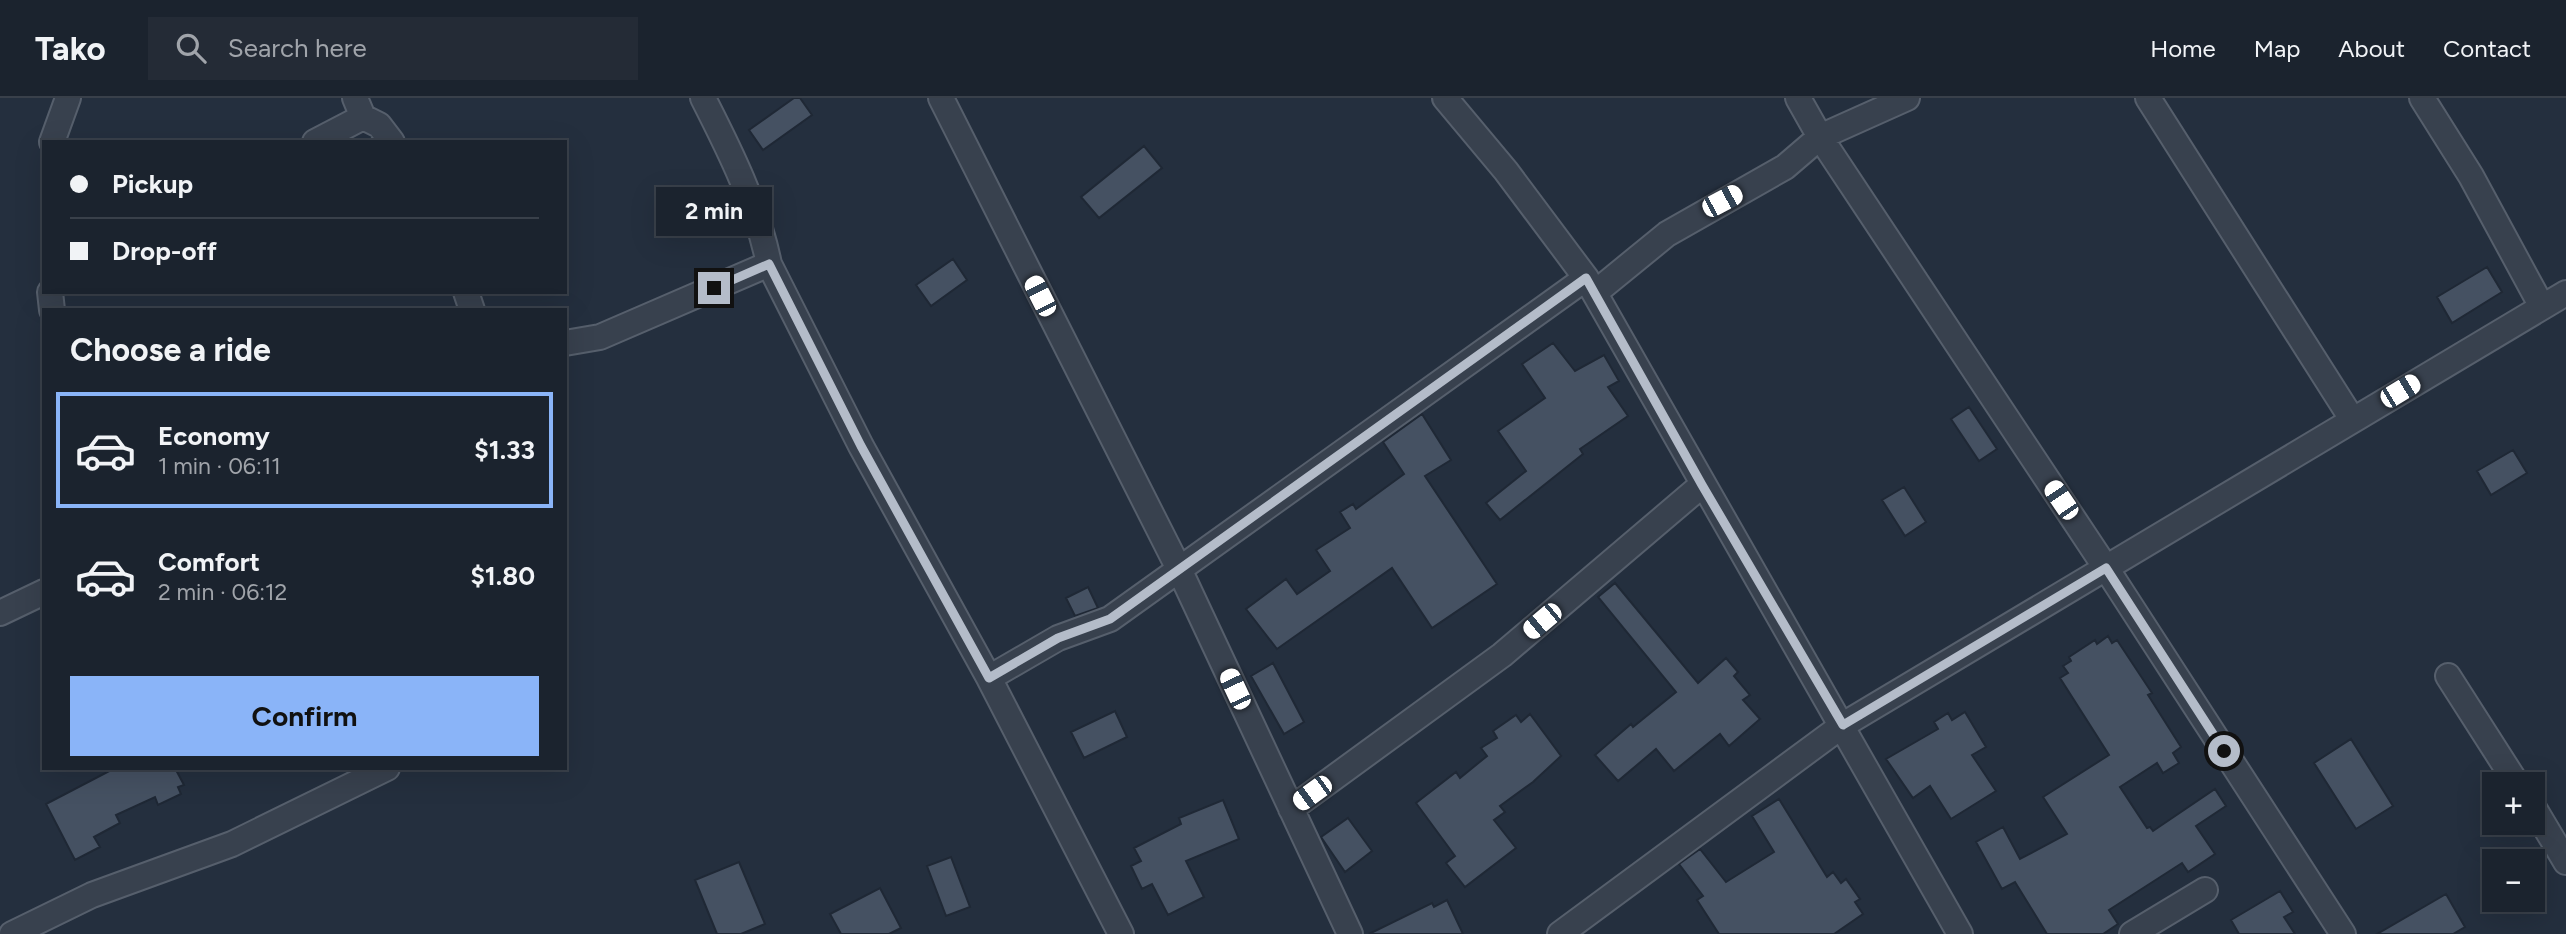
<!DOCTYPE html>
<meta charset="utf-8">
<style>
body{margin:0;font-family:Figtree,sans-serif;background:#242b36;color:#f1f3f6;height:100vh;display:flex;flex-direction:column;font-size:26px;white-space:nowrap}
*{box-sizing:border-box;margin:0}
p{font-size:23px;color:#a0a4aa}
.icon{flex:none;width:38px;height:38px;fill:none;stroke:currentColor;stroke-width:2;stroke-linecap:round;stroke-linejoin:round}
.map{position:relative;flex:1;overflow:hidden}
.side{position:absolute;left:42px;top:210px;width:525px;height:462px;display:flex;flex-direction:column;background:#1b232e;border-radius:0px;box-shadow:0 7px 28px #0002,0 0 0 2px #39404a}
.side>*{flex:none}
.banner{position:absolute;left:42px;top:42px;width:525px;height:154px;border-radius:0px;box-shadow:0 7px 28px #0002,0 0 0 2px #39404a;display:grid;align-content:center;height:154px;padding:0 28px;background:#1b232e}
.controls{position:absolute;left:2482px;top:674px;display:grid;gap:14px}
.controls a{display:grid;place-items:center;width:63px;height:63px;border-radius:0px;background:#1b232e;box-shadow:0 7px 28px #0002,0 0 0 2px #39404a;font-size:35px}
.end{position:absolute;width:32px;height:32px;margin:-16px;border:9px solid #b4bcc9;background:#111;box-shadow:0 0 0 4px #111}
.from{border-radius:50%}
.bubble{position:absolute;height:49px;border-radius:0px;background:#1b232e;box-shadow:0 7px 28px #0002,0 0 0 2px #39404a;font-size:23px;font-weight:700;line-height:49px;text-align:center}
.car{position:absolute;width:21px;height:42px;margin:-21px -10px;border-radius:9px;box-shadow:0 0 5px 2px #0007;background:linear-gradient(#fff 24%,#345 0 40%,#fff 0 76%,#345 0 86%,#fff 0)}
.banner b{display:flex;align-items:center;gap:24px;height:66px;font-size:26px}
.banner b+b{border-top:2px solid #39404a}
.banner i{width:18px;height:18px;background:#f1f3f6}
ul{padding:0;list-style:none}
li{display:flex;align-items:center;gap:21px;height:116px;margin:0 14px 10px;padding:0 14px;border:4px solid transparent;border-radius:0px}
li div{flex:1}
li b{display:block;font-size:26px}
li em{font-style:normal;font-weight:700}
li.active{border-color:#8ab4f8}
li>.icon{width:63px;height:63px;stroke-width:1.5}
h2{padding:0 28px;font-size:32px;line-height:84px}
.action{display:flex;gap:14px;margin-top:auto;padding:14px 28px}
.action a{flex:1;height:80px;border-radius:0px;background:#8ab4f8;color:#111;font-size:28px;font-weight:700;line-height:80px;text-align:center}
header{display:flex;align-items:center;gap:42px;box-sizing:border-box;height:98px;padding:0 35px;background:#1b232e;border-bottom:2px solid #39404a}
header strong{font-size:33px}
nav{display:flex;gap:38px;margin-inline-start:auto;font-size:24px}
.search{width:490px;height:63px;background:#242b36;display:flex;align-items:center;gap:18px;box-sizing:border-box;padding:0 24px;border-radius:0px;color:#a0a4aa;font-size:26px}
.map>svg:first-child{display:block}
.building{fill:#455162;stroke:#1f2835;stroke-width:2}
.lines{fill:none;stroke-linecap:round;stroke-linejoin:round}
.minor-casing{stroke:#565f6c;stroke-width:28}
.minor{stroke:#38414e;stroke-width:24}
.route{stroke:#b4bcc9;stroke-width:9}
</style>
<header>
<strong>Tako</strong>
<div class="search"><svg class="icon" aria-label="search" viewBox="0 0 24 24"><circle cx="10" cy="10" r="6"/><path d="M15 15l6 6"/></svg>Search here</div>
<nav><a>Home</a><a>Map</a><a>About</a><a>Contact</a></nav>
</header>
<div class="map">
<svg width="2566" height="836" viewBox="0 0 2566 836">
<rect width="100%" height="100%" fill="#242f3e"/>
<path class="building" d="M 794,0 L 800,0 L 812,17 L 763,52 L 749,32 Z
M 1144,48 L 1162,70 L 1099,120 L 1081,99 Z
M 953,161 L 967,182 L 931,208 L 916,187 Z
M 2487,169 L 2502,194 L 2452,225 L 2437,199 Z
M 1553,245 L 1575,273 L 1604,257 L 1619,283 L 1608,289 L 1628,318 L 1580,351 L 1583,356 L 1500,422 L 1486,405 L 1526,373 L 1498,333 L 1545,300 L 1522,266 Z
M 1969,309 L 1997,351 L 1979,363 L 1951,321 Z
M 1422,316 L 1451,362 L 1425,378 L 1497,486 L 1432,530 L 1392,470 L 1277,551 L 1246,511 L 1286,481 L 1297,496 L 1330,473 L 1316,452 L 1350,430 L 1340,414 L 1353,406 L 1356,411 L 1404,376 L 1383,344 Z
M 2513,352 L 2527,375 L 2491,397 L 2477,373 Z
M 1904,389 L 1926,424 L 1905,438 L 1882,402 Z
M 1615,485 L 1698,585 L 1726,560 L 1738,574 L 1734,578 L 1750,597 L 1743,602 L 1760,621 L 1729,648 L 1720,636 L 1674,673 L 1656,651 L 1618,683 L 1595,657 L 1631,626 L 1633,629 L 1676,594 L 1598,499 Z
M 1088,489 L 1098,510 L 1075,518 L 1066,500 Z
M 2108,538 L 2112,545 L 2117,542 L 2152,595 L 2148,597 L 2181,649 L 2173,655 L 2179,665 L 2163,675 L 2157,665 L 2120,689 L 2147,730 L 2150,729 L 2153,733 L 2215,691 L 2226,708 L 2196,728 L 2215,756 L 2188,774 L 2182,765 L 2109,812 L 2118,826 L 2103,836 L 2047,836 L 2015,784 L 2002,791 L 1976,744 L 2003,729 L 2020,761 L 2067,736 L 2043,699 L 2109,657 L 2060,580 L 2068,575 L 2063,568 L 2071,563 L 2069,559 L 2095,542 L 2097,546 Z
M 1273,565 L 1304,624 L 1284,636 L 1251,578 Z
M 1115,613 L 1127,639 L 1084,660 L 1071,634 Z
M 1965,614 L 1986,649 L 1972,657 L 1996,693 L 1951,721 L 1930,688 L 1913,700 L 1886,661 L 1938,631 L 1934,624 L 1948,615 L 1952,622 Z
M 1530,616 L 1561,658 L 1533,684 L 1500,708 L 1505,714 L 1494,722 L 1516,750 L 1465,789 L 1446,765 L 1455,758 L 1416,705 L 1456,674 L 1460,680 L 1487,658 L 1481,650 L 1497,640 L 1493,633 L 1516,617 L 1521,624 Z
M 2351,641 L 2393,708 L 2356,731 L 2314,665 Z
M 115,670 L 175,670 L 184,687 L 178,689 L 181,696 L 158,707 L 155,699 L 116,717 L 120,725 L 94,739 L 100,749 L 75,762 L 46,706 Z
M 1779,701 L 1827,779 L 1833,774 L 1841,785 L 1846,781 L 1860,801 L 1855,804 L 1863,816 L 1834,836 L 1719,836 L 1697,802 L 1703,798 L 1679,766 L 1700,751 L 1726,784 L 1774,754 L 1752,718 Z
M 1223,702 L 1239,741 L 1186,763 L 1204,799 L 1168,817 L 1152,786 L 1142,791 L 1131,768 L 1141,763 L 1134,750 L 1181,726 L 1179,720 Z
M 1348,720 L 1372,753 L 1345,774 L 1321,739 Z
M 951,759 L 970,809 L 946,818 L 927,768 Z
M 739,764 L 765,826 L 741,836 L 717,836 L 695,782 Z
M 880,790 L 901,830 L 889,836 L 841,836 L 830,816 Z
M 2280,793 L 2293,814 L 2284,819 L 2295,836 L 2239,836 L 2231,822 Z
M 2446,796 L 2465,829 L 2453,836 L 2377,836 Z
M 1447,802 L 1463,836 L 1369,836 L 1432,805 L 1434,809 Z"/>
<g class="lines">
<defs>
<path id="minor" d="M 355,0 L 363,19 L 379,27 L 392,44
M 703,0 C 730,53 757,107 769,166 L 861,348 L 989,580
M 941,0 L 1179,471 L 1350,836
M 1445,0 L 1506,73 L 1586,180
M 1798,0 L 1820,39 L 2106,470 L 2343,836
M 2148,0 L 2352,321
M 2422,0 L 2471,78 L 2541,207
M 52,44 L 68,0
M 315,44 L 363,19
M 50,194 L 52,212
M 466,194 L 472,212
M 1596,194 L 1667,136 L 1785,69 L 1820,39 L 1907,0
M 565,245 L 600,239 L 769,166
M 0,515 L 44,494
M 2448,578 L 2517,686
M 2532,707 L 2566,764
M 1291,711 L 1502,557 L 1702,387
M 12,836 L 92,797 L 232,746 L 387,670
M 1121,836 L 989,580 L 1058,540 L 1110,521 L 1586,180 L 1960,836
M 1560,836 L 1843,627 L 2566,195
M 2132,836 L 2205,792"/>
</defs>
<use href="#minor" class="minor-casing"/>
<use href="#minor" class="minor"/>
</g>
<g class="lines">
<path class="route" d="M 714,190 L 769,166 L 861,348 L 989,580 L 1058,540 L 1110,521 L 1586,180 L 1702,387 L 1843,627 L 2106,470 L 2224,653"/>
</g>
</svg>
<div class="controls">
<a>+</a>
<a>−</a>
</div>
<i class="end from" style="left:2224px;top:653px"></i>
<i class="end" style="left:714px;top:190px"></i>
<div class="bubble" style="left:656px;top:89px;width:116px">2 min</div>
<i class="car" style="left:1722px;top:103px;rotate:62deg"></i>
<i class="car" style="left:1040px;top:198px;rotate:333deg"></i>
<i class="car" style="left:2400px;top:293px;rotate:59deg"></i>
<i class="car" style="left:2061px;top:402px;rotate:326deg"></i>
<i class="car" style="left:1542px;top:523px;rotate:230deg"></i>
<i class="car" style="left:1235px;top:591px;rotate:335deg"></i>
<i class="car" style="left:1312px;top:695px;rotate:234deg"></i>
<div class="banner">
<b><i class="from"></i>Pickup</b>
<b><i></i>Drop-off</b>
</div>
<section class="side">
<h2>Choose a ride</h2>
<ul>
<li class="active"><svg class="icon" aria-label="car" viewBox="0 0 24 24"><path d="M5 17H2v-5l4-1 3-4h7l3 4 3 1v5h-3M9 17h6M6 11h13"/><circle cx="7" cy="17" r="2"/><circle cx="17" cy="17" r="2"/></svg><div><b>Economy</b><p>1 min · 06:11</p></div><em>$1.33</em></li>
<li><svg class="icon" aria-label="car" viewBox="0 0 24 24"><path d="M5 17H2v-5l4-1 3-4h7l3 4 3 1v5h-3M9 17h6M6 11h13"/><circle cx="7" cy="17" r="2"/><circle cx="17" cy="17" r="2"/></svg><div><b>Comfort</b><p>2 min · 06:12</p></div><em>$1.80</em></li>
</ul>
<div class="action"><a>Confirm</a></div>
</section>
</div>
